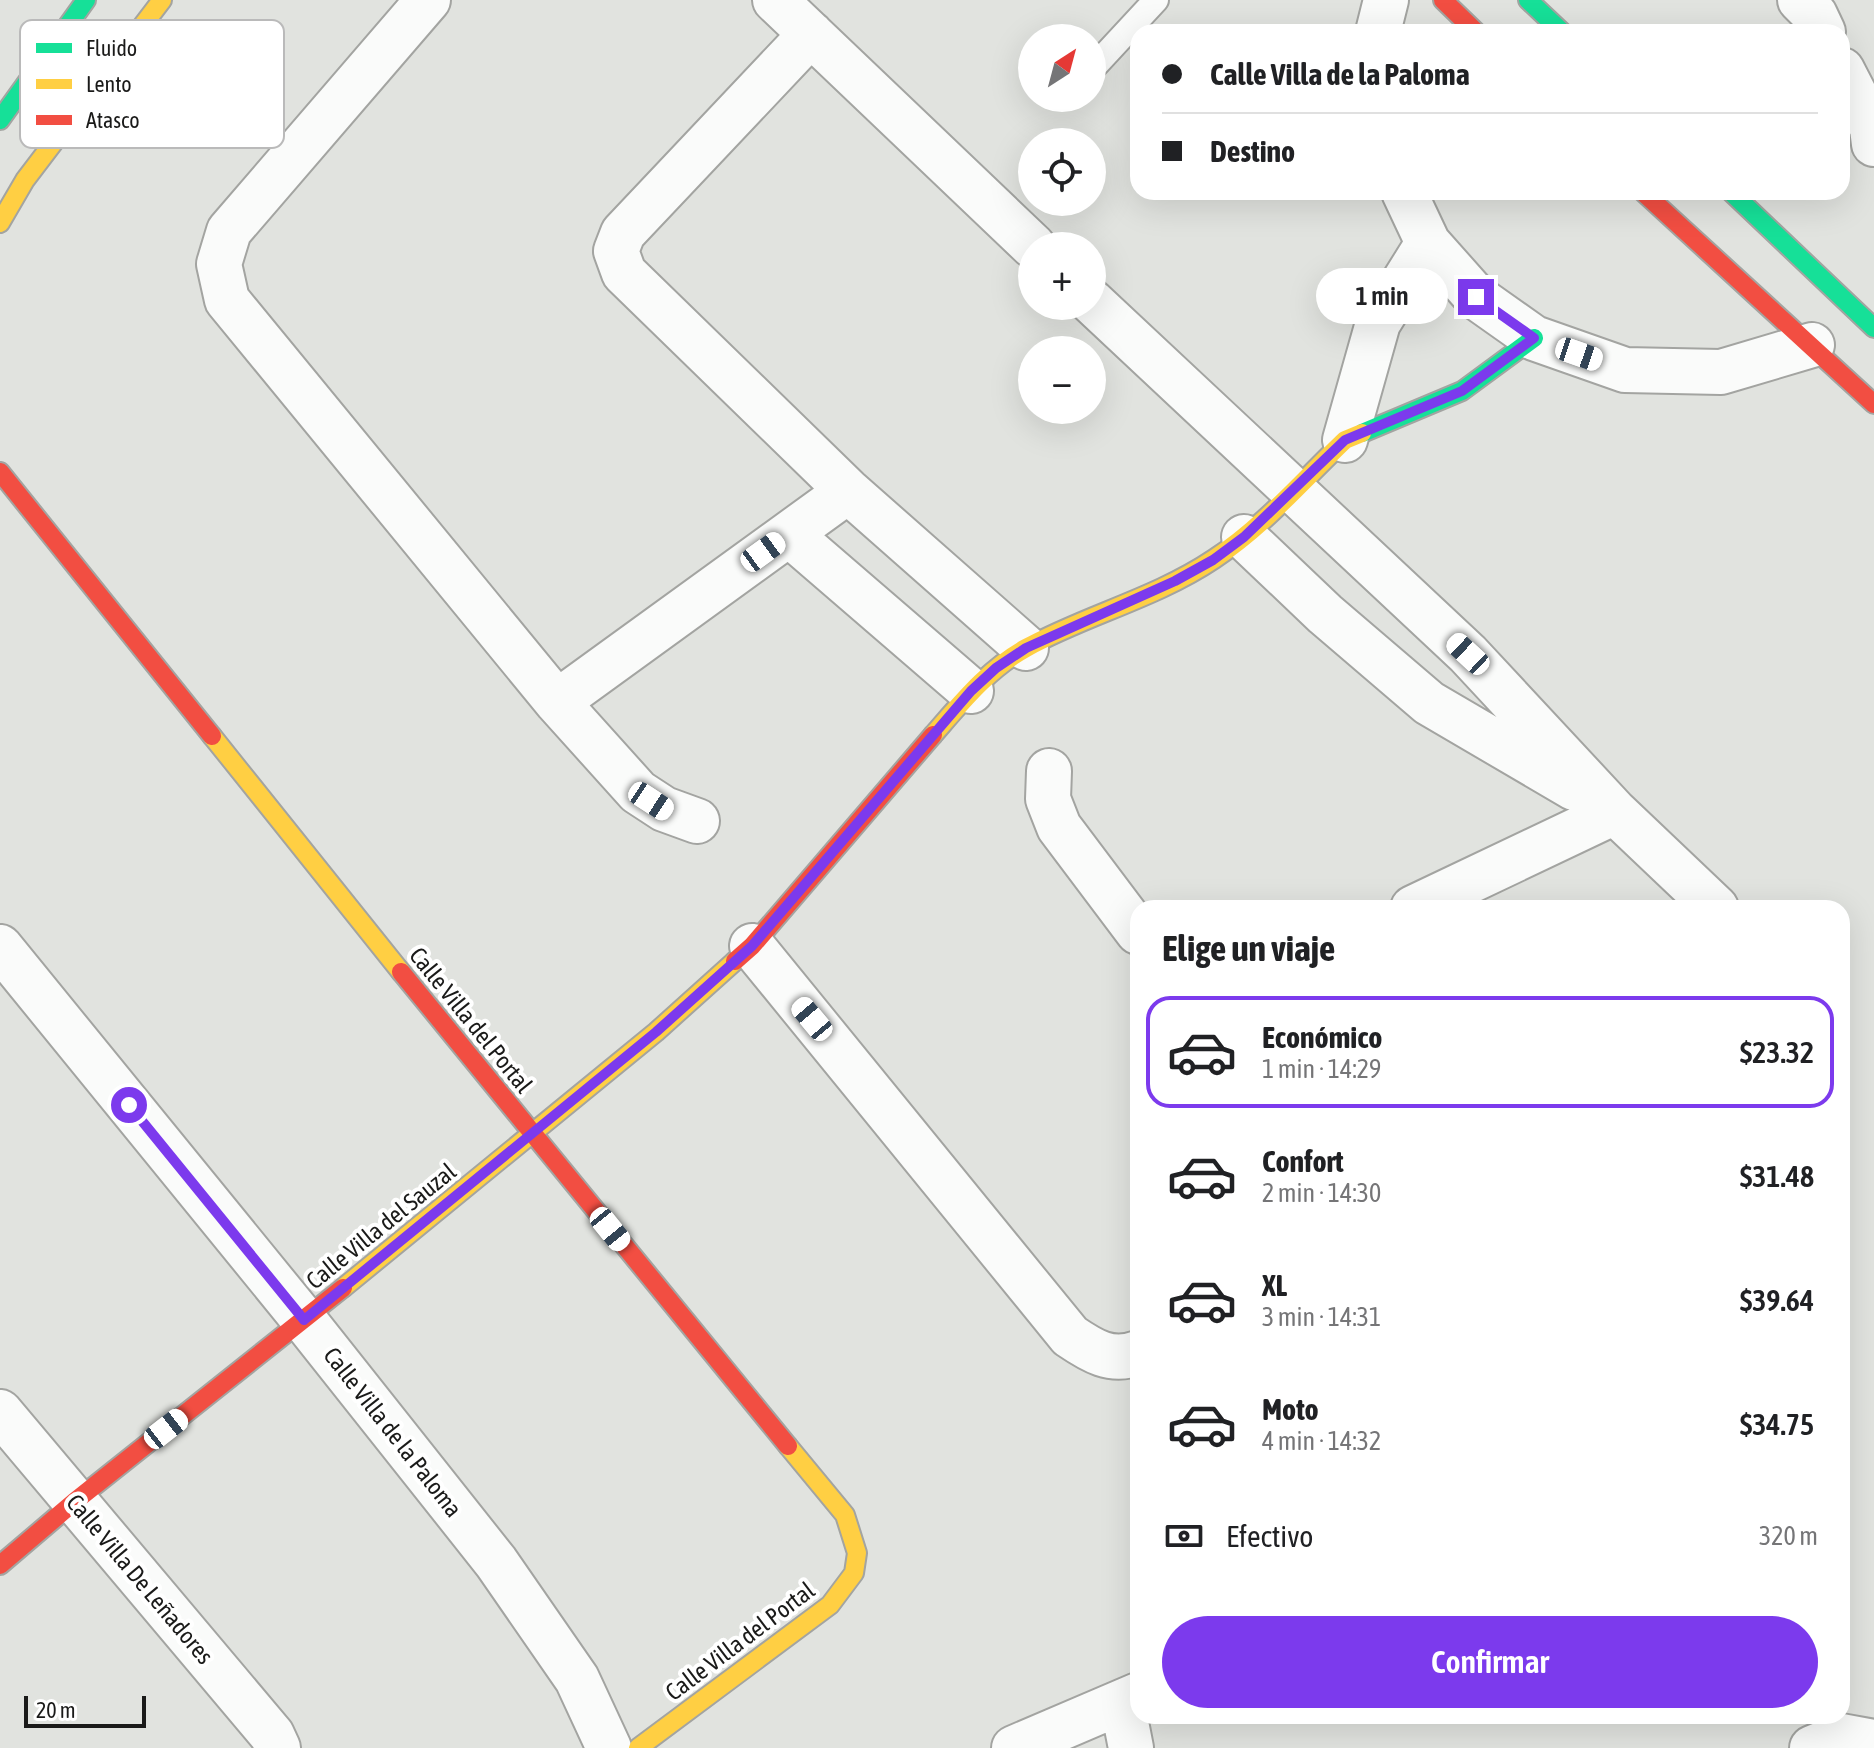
<!DOCTYPE html>
<html lang="es">
<meta charset="utf-8">
<style>
body{margin:0;font-family:"Asap Condensed",sans-serif;background:#f2f2f2;color:#202124;height:100vh;display:flex;flex-direction:column;font-size:30px;white-space:nowrap}
*{box-sizing:border-box;margin:0}
p{font-size:26px;color:#757577}
.icon{flex:none;width:44px;height:44px;fill:none;stroke:currentColor;stroke-width:2;stroke-linecap:round;stroke-linejoin:round}
.map{position:relative;flex:1;overflow:hidden}
.drawer{position:absolute;left:1130px;top:900px;width:720px;height:824px;display:flex;flex-direction:column;background:#fff;border-radius:24px;box-shadow:0 8px 32px #0002}
.drawer>*{flex:none}
.guide{position:absolute;left:1130px;top:24px;width:720px;height:176px;border-radius:24px;box-shadow:0 8px 32px #0002;display:grid;align-content:center;height:176px;padding:0 32px;background:#fff}
.needle{width:52px;rotate:36deg}
.tools{position:absolute;left:1018px;top:24px;display:grid;gap:16px}
.tools a{display:grid;place-items:center;width:88px;height:88px;border-radius:50%;background:#fff;box-shadow:0 8px 32px #0002;font-size:40px}
.scale{position:absolute;left:24px;bottom:20px;width:122px;box-sizing:border-box;padding-left:8px;border:4px solid #1a1a19;border-top:0;font-size:22px;line-height:28px;white-space:nowrap;color:#1a1a19;-webkit-text-stroke:6px #fff;paint-order:stroke}
.end{position:absolute;width:36px;height:36px;margin:-18px;border:10px solid #7c3aed;background:#fff;box-shadow:0 0 0 4px #fff}
.from{border-radius:50%}
.bubble{position:absolute;height:56px;border-radius:28px;background:#fff;box-shadow:0 8px 32px #0002;font-size:26px;font-weight:600;line-height:56px;text-align:center}
.car{position:absolute;width:24px;height:48px;margin:-24px -12px;border-radius:10px;box-shadow:0 0 6px 2px #0007;background:linear-gradient(#fff 24%,#345 0 40%,#fff 0 76%,#345 0 86%,#fff 0)}
.guide b{display:flex;align-items:center;gap:28px;height:76px;font-size:30px}
.guide b+b{border-top:2px solid #e0e0e0}
.guide i{width:20px;height:20px;background:#202124}
ul{padding:0;list-style:none}
li{display:flex;align-items:center;gap:24px;height:112px;margin:0 16px 12px;padding:0 16px;border:4px solid transparent;border-radius:24px}
li div{flex:1}
li b{display:block;font-size:30px}
li em{font-style:normal;font-weight:600}
li.active{border-color:#7c3aed}
li>.icon{width:72px;height:72px;stroke-width:1.5}
h2{padding:0 32px;font-size:36px;line-height:96px}
.pay{display:flex;align-items:center;gap:20px;height:88px;padding:0 32px;font-size:30px}
.pay p{margin-inline-start:auto}
.button{display:flex;gap:16px;margin-top:auto;padding:16px 32px}
.button a{flex:1;height:92px;border-radius:48px;background:#7c3aed;color:#fff;font-size:32px;font-weight:600;line-height:92px;text-align:center}
.map>svg:first-child{display:block}
.lines{fill:none;stroke-linecap:round;stroke-linejoin:round}
.lane-casing{stroke:#a3a4a1;stroke-width:28}
.street-casing{stroke:#a3a4a1;stroke-width:48}
.fast-casing{stroke:#a3a4a1;stroke-width:22}
.slow-casing{stroke:#a3a4a1;stroke-width:22}
.jam-casing{stroke:#a3a4a1;stroke-width:22}
.lane{stroke:#fafbfa;stroke-width:24}
.street{stroke:#fafbfa;stroke-width:44}
.fast{stroke:#16e098;stroke-width:18}
.slow{stroke:#ffcf43;stroke-width:18}
.jam{stroke:#f24e42;stroke-width:18}
.route{stroke:#7c3aed;stroke-width:10}
.labels{text-anchor:middle;dominant-baseline:central;stroke-width:8;stroke-linejoin:round;paint-order:stroke}
.street-label{font-size:24px;fill:#1a1a19;stroke:#fff}
.key{fill:#fff;stroke:#bababa;stroke-width:2}
.key-label{font-size:22px;fill:#1a1a19}
</style>
<div class="map">
<svg width="1874" height="1748" viewBox="0 0 1874 1748">
<rect width="100%" height="100%" fill="#e1e3df"/>
<g class="lines">
<defs>
<path id="lane" d="M 1092,69 L 1156,0"/>
<path id="street" d="M 428,0 L 229,231 L 219,264 L 227,300 L 557,702 L 638,792 L 664,809 L 697,821
M 775,0 L 1033,246
M 1800,0 L 1815,15 L 1823,32
M 1378,32 L 1386,0
M 811,34 L 623,233 L 616,251 L 624,273 L 848,491 L 1026,648
M 1842,70 L 1872,128 L 1874,144
M 1404,192 L 1428,243 L 1476,297 L 1534,338 L 1625,370 L 1721,372 L 1812,345
M 1092,302 L 1468,654 L 1615,812 L 1716,908
M 1345,440 L 1378,323 L 1428,243
M 789,534 L 971,691
M 1244,537 L 1325,614 L 1429,703 L 1574,788
M 557,702 L 848,491
M 1049,771 L 1048,799 L 1059,827 L 1138,932
M 1413,908 L 1615,812
M 752,946 L 1070,1336 C 1092,1351 1111,1363 1138,1353
M 0,947 L 304,1320 L 496,1562 L 577,1679 L 609,1748
M 0,1412 L 272,1735 L 278,1748
M 1122,1702 L 1131,1748
M 1014,1748 L 1138,1695
M 1812,1748 L 1841,1736 L 1874,1742"/>
<path id="fast" d="M 1528,0 L 1562,32
M 0,120 L 86,0
M 1731,192 L 1874,328
M 1362,433 L 1462,391 L 1534,338"/>
<path id="slow" d="M 0,223 L 25,180 L 162,0
M 933,735 C 961,703 988,669 1026,648 C 1086,615 1156,598 1214,559 C 1263,527 1303,480 1345,440 L 1362,433
M 212,736 L 401,972
M 343,1288 L 656,1032 L 735,961
M 638,1748 L 830,1605 L 854,1573 L 857,1553 L 845,1515 L 788,1446"/>
<path id="jam" d="M 1443,0 L 1476,32
M 1643,192 L 1874,404
M 0,472 L 212,736
M 735,961 L 752,946 L 933,735
M 401,972 L 788,1446
M 0,1565 L 74,1502 L 343,1288"/>
</defs>
<use href="#lane" class="lane-casing"/>
<use href="#street" class="street-casing"/>
<use href="#fast" class="fast-casing"/>
<use href="#slow" class="slow-casing"/>
<use href="#jam" class="jam-casing"/>
<use href="#lane" class="lane"/>
<use href="#street" class="street"/>
<use href="#fast" class="fast"/>
<use href="#slow" class="slow"/>
<use href="#jam" class="jam"/>
</g>
<g class="lines">
<path class="route" d="M 129,1105 L 304,1320 L 656,1032 L 752,946 L 971,691 L 996,668 L 1026,648 L 1175,581 L 1213,560 L 1244,537 L 1345,440 L 1462,391 L 1534,338 L 1476,297"/>
</g>
<g class="labels">
<g class="street-label">
<text transform="translate(471 1020) rotate(51)">Calle Villa del Portal</text>
<text transform="translate(381 1226) rotate(-39)">Calle Villa del Sauzal</text>
<text transform="translate(393 1432) rotate(52)">Calle Villa de la Paloma</text>
<text transform="translate(140 1579) rotate(50)">Calle Villa De Leñadores</text>
<text transform="translate(740 1641) rotate(-37)">Calle Villa del Portal</text>
</g>
</g>
<rect x="20" y="20" width="264" height="128" rx="12" class="key"/>
<rect x="36" y="43" width="36" height="10" fill="#16e098"/>
<rect x="36" y="79" width="36" height="10" fill="#ffcf43"/>
<rect x="36" y="115" width="36" height="10" fill="#f24e42"/>
<g class="key-label">
<text x="86" y="56">Fluido</text>
<text x="86" y="92">Lento</text>
<text x="86" y="128">Atasco</text>
</g>
</svg>
<div class="tools">
<a><svg class="needle" viewBox="-14 -14 28 28"><path d="M0-13l5 13h-10z" fill="#e53935"/><path d="M0 13l5-13h-10z" fill="#757577"/></svg></a>
<a><svg class="icon" aria-label="locate" viewBox="0 0 24 24"><circle cx="12" cy="12" r="6"/><path d="M12 2v4M12 18v4M2 12h4M18 12h4"/></svg></a>
<a>+</a>
<a>−</a>
</div>
<div class="scale">20 m</div>
<i class="end from" style="left:129px;top:1105px"></i>
<i class="end" style="left:1476px;top:297px"></i>
<div class="bubble" style="left:1316px;top:268px;width:132px">1 min</div>
<i class="car" style="left:1579px;top:354px;rotate:109deg"></i>
<i class="car" style="left:763px;top:552px;rotate:54deg"></i>
<i class="car" style="left:1468px;top:654px;rotate:313deg"></i>
<i class="car" style="left:651px;top:801px;rotate:123deg"></i>
<i class="car" style="left:812px;top:1019px;rotate:320deg"></i>
<i class="car" style="left:610px;top:1229px;rotate:141deg"></i>
<i class="car" style="left:166px;top:1429px;rotate:52deg"></i>
<div class="guide">
<b><i class="from"></i>Calle Villa de la Paloma</b>
<b><i></i>Destino</b>
</div>
<section class="drawer">
<h2>Elige un viaje</h2>
<ul>
<li class="active"><svg class="icon" aria-label="car" viewBox="0 0 24 24"><path d="M5 17H2v-5l4-1 3-4h7l3 4 3 1v5h-3M9 17h6M6 11h13"/><circle cx="7" cy="17" r="2"/><circle cx="17" cy="17" r="2"/></svg><div><b>Económico</b><p>1 min · 14:29</p></div><em>$23.32</em></li>
<li><svg class="icon" aria-label="car" viewBox="0 0 24 24"><path d="M5 17H2v-5l4-1 3-4h7l3 4 3 1v5h-3M9 17h6M6 11h13"/><circle cx="7" cy="17" r="2"/><circle cx="17" cy="17" r="2"/></svg><div><b>Confort</b><p>2 min · 14:30</p></div><em>$31.48</em></li>
<li><svg class="icon" aria-label="car" viewBox="0 0 24 24"><path d="M5 17H2v-5l4-1 3-4h7l3 4 3 1v5h-3M9 17h6M6 11h13"/><circle cx="7" cy="17" r="2"/><circle cx="17" cy="17" r="2"/></svg><div><b>XL</b><p>3 min · 14:31</p></div><em>$39.64</em></li>
<li><svg class="icon" aria-label="car" viewBox="0 0 24 24"><path d="M5 17H2v-5l4-1 3-4h7l3 4 3 1v5h-3M9 17h6M6 11h13"/><circle cx="7" cy="17" r="2"/><circle cx="17" cy="17" r="2"/></svg><div><b>Moto</b><p>4 min · 14:32</p></div><em>$34.75</em></li>
</ul>
<div class="pay"><svg class="icon" aria-label="cash" viewBox="0 0 24 24"><path d="M3 7h18v10H3z"/><circle cx="12" cy="12" r="2"/></svg>Efectivo<p>320 m</p></div>
<div class="button"><a>Confirmar</a></div>
</section>
</div>
